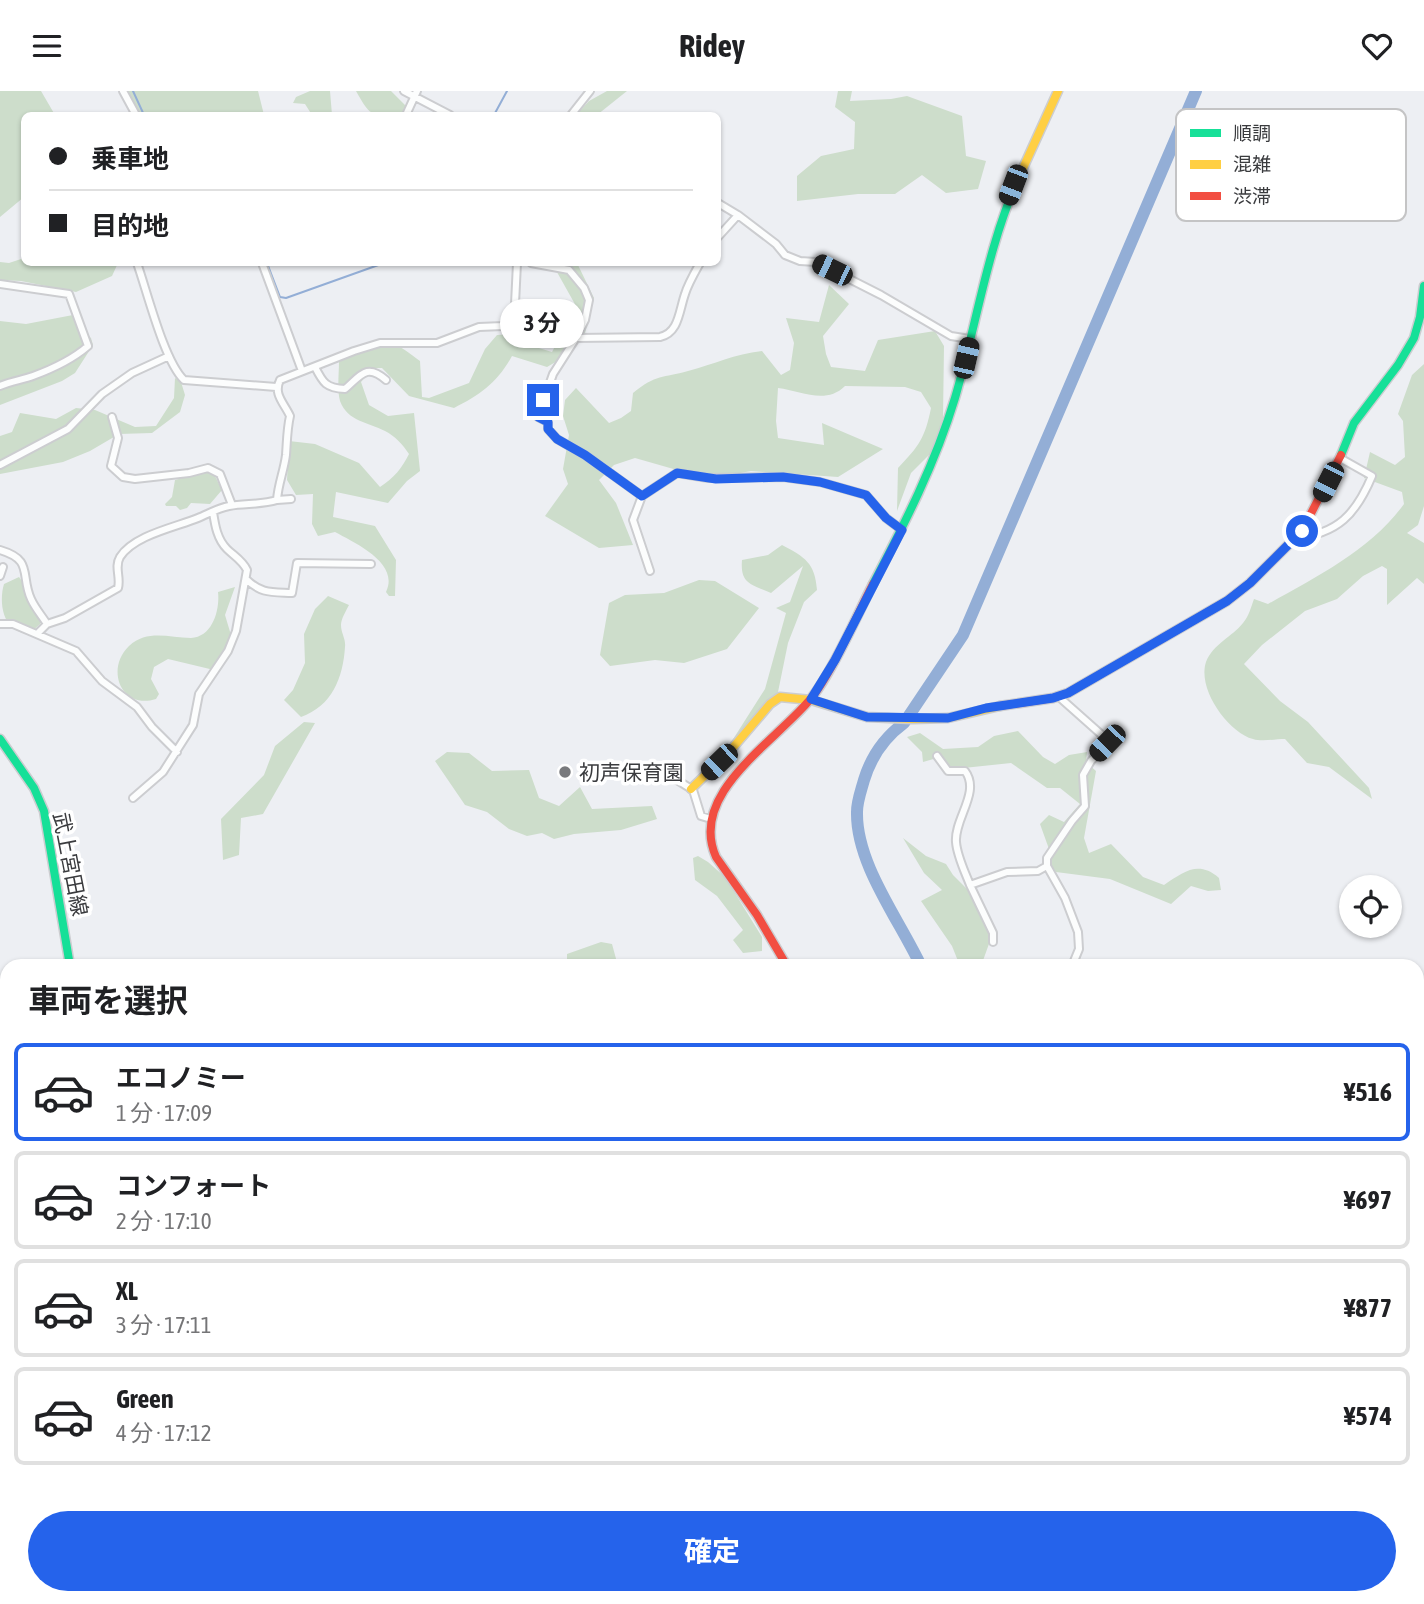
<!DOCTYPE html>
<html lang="ja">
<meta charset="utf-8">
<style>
body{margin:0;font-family:"Asap Condensed","Noto Sans JP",sans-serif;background:#f2f2f2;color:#202124;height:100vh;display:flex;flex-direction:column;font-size:26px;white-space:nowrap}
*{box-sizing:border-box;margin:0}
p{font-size:23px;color:#757577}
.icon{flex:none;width:38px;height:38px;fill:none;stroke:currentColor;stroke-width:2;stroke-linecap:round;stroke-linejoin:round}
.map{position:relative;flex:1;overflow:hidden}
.drawer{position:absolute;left:0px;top:868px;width:1424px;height:646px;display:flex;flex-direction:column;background:#fff;border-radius:21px 21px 0 0;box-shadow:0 2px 5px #0004}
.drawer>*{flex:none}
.hud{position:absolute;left:21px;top:21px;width:700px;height:154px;border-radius:10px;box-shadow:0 2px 5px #0004;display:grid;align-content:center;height:154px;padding:0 28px;background:#fff}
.tools{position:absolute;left:1339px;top:784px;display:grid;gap:14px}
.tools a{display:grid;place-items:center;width:63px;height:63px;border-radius:50%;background:#fff;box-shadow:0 2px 5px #0004;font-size:35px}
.end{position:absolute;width:32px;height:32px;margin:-16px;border:9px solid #2563eb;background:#fff;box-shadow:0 0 0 4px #fff}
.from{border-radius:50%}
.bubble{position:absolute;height:49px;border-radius:24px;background:#fff;box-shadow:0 2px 5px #0004;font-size:23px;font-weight:700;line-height:49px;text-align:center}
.car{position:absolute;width:21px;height:42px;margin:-21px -10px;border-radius:9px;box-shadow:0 0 5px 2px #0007;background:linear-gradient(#222 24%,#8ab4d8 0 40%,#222 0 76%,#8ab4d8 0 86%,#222 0)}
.hud b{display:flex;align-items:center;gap:24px;height:66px;font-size:26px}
.hud b+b{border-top:2px solid #e0e0e0}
.hud i{width:18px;height:18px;background:#202124}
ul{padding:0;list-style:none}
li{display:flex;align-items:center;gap:21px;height:98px;margin:0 14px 10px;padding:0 14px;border:4px solid #e0e0e0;border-radius:10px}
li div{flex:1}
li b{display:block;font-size:26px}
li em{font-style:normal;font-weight:700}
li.selected{border-color:#2563eb}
li>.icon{width:63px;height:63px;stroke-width:1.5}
h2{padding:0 28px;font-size:32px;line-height:84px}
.button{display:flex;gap:14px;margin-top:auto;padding:14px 28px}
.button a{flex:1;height:80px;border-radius:42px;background:#2563eb;color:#fff;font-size:28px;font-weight:700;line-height:80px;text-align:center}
header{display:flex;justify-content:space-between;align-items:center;height:91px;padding:0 28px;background:#fff;font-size:32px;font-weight:700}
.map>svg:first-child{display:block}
.medical{fill:#f1e6e1}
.green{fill:#cdddcb}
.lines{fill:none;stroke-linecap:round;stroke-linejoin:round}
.stream{stroke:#93aed6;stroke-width:2}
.river{stroke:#93aed6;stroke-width:12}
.street-casing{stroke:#cccdd0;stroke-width:10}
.fast-casing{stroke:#cccdd0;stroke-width:11}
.slow-casing{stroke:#cccdd0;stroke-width:11}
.jam-casing{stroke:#cccdd0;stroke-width:11}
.street{stroke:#fcfdfd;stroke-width:6}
.fast{stroke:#16e098;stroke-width:8}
.slow{stroke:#ffcf43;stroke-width:8}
.jam{stroke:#f24e42;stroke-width:8}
.route{stroke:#2563eb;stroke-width:9}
.poi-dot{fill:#797a7d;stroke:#fff;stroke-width:2.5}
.labels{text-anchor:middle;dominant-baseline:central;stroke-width:7;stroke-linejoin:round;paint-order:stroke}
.poi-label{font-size:21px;fill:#3a3b3e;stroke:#fff;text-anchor:start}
.street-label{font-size:21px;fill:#3a3b3e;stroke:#fff}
.key{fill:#fff;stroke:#c4c4c5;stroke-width:2}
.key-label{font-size:19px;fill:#3a3b3e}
</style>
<header><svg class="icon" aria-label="menu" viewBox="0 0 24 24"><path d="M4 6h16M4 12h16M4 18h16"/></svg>Ridey<svg class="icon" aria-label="heart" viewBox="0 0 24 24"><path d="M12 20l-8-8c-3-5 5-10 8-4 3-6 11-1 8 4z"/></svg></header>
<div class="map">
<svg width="1424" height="1513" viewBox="0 0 1424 1513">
<rect width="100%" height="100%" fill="#edeff3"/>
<path class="medical" d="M 817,1507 L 941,1507 L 942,1513 L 815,1513 Z"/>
<path class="green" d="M 0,0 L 41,0 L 55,24 L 24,24 L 24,106 L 0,126 Z
M 127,0 L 258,0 L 264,24 L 140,24 Z
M 310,0 L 330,0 L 332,24 L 312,24 L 305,13 L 293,12 L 296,6 Z
M 356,0 L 391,0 L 406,15 L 402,24 C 372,25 371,27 356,0 Z
M 607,0 L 627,0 L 597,24 L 576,24 L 589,10 Z
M 838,0 L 852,0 L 850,10 L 891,8 L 907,5 L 962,25 L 966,65 L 986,70 L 978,98 L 946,102 L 922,84 L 895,103 L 858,103 L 797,110 L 797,85 L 821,65 L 854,58 L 855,31 L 835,16 Z
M 24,167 L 24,172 L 118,172 L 112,185 L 76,201 L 21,190 L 0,189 L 0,171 L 9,172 Z
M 562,172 L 577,172 L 594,207 L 584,246 L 559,269 L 547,276 L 512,265 C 498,291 480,304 454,317 L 409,305 L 382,277 L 373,277 L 361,291 L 369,314 L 388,325 L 414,322 L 420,380 L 407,390 L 388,412 L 336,401 L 333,426 L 375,435 L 396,469 L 395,505 L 389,505 L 386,501 C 400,472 355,452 335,441 L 318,445 L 312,433 L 313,403 L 296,404 L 287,389 L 289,350 L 315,353 L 359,372 L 380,396 C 394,387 402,377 409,363 C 403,354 395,345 385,340 C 368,331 348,331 340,310 C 337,299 339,282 339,271 C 349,265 378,253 389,253 C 400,253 411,264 420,270 L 422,306 L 429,307 L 469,292 L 485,258 L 497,244 L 512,243 L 529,254 L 552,261 L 576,215 L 553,174 Z
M 829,194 L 849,213 L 823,245 L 826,263 L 831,276 L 865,280 L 878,249 L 935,240 L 944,255 L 943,327 L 932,361 L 911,382 L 897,420 L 898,377 C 919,355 925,347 931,317 L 921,301 L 905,296 L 845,295 C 826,314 801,300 778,297 L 776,330 L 778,347 L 824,354 L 822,332 L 883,358 L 838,386 L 751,380 L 724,385 L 677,379 L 635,367 L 614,374 L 599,389 L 616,412 L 633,454 L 599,457 L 545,425 L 568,393 L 563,378 L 569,344 L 563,325 L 565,309 L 576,297 L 609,332 L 621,327 L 631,320 L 633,302 C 656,283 663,287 688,280 C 715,273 734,263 762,260 L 781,284 L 790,279 L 794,252 L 786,227 L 819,231 Z
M 73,224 L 80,239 L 91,247 L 93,254 L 75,282 L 62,290 L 0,314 L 0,230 L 26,233 Z
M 1424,273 L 1424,415 L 1418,434 L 1407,442 L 1424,452 L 1424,493 L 1417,487 L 1387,514 L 1387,478 L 1382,475 L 1363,485 L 1337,508 L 1305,520 L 1262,554 L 1244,573 L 1280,610 L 1308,631 L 1369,697 L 1372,708 L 1329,676 L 1307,672 L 1285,648 C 1275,648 1262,651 1253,648 C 1228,641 1197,598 1206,571 C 1213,553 1232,546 1243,532 C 1249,525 1251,516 1254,508 L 1268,513 C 1316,486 1371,459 1404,413 L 1402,401 L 1364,387 L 1370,361 L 1395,374 L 1405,366 L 1403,330 L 1398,323 L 1412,284 Z
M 175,287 L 181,291 L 185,304 L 180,321 L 152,342 L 119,343 L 90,360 L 63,371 L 0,383 L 0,345 L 12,341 L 20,322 L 56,328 L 76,317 L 95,319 L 135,336 L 156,335 L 174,307 Z
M 212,379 L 222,399 L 210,413 L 191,412 L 187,417 L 180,419 L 176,415 L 166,415 L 165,413 L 172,406 L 175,389 Z
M 782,454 C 805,466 815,472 817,499 L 804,511 L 788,552 L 778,601 L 753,632 L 730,653 L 765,598 L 786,522 L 776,517 L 790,511 L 803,475 L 771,502 C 751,493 740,493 742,469 L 768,464 Z
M 19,486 L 44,521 L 41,532 L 28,544 C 23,542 16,540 12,536 C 1,527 0,506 4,493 Z
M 699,489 L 715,490 L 759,517 L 727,558 L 684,572 L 655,569 L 610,575 L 600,564 L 609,512 L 625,504 L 664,502 Z
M 235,496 L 225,524 L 231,544 L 226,568 L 214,579 L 168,568 L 154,576 L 151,588 L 159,603 L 156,608 C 121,619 105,578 129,555 C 148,538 169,547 191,547 C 213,546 220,518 218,501 Z
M 328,505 L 349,514 C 346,520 341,528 341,534 C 341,542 346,548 345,556 C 343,587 332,615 301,626 L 284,609 L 293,599 L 305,572 L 304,543 L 315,518 Z
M 304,631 L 315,632 L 263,723 L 241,727 L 239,764 L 223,769 L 221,728 L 264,684 L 275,655 Z
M 1018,640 L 1043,666 L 1055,673 L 1069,664 L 1087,661 L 1086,671 L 1096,680 L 1084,747 L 1089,762 L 1111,753 L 1143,786 L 1164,794 C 1184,781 1198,769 1219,787 L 1221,799 L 1208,800 L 1191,795 L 1171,813 L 1110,788 L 1056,781 L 1050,773 L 1049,758 L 1040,733 L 1049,724 L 1064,731 L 1080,713 L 1060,697 L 1047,697 L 1011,672 L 954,678 L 937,667 L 923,671 L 922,661 L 907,646 L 920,642 L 943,658 L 978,656 L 994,645 Z
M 447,661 L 469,662 L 492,680 L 529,679 L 539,707 L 559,715 L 580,696 L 592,718 L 652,715 L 657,728 L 621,739 L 574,743 L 554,748 L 542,742 L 527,745 L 509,738 L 487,721 L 465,714 L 435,670 Z
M 903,747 L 926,765 L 946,773 L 953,784 L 972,803 L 994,839 L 981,875 L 960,875 L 952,855 L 921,810 L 942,799 L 924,782 Z
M 698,765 L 708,771 L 725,786 L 762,846 L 762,860 L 743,862 L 733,849 L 743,839 L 717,805 L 695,789 L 693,767 Z
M 601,851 L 612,853 L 618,875 L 571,875 L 567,870 L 567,863 Z
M 735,1507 L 821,1507 L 818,1513 L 735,1513 Z"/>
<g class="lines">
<path class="stream" d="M 133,0 L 144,24
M 494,24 L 507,0
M 267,172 L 280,206 L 286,207 L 384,172
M 1169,1507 L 1170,1513
M 544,1513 L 550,1507"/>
<path class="river" d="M 921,875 C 899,828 856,773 857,721 C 857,710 861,700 864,689 C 871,666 885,646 904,632 L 963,544 L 1196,0"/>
<defs>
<path id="street" d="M 123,0 L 136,24
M 404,0 L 450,24
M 406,24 L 417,0
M 571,24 L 590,0
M 718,112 L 738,124 L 776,153 L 785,164 L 800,170 L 816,171 L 881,204 L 951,245 L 970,248
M 718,146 L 738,124
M 137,172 C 147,200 164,270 184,289 L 276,296
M 262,172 L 302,280
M 531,172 L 569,179 L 584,197 L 589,209 L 585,229 L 576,247 L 553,283 L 538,326 L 548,331 L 548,338 L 557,348 L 585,364 L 642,405
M 0,193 L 69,203 L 88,255 C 73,268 52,278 33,285 C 22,289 11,290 0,295
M 576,247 L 660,246 C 679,242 679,220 685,203 C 688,193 695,181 700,172
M 315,276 C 323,292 326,297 345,298 C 361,284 367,272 386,289
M 112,326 L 118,347 L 111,375 L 123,386 L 135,388 L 189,382 L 208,377 L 220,383 L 232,414
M 0,374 L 68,338 L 102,303 L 132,282 L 169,265
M 277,409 L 291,408
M 1295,447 C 1338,443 1356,423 1372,385 L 1340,367
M 0,459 C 34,469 20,484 31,508 C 35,517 42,525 47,533
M 650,480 L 633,429 L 642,405 L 677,382 L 708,387 L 783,386 L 820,391 L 866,404 L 886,427 L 902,439
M 0,485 L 3,476
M 246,488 C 261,503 272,501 292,502 L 297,472 L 371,473
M 0,533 L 13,533 L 76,560 L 102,590 L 137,616 L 152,636 L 177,661
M 37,543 L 47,533 L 65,527 L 118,497 C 121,486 114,476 120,466 C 134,444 176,436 198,427 C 208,423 218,417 229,415 C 245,412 261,414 277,409 C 278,393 284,380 286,364 C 287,350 287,338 290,325 C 284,312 273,303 280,289 L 354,260 L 380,252 L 437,252 L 479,236 L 503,235 L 508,232 L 515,213 L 517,172
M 1058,605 L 1103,645 L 1107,652 L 1091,670 L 1083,684 L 1085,715 L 1072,730 L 1047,767 L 1047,775 L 1065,807 L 1078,841 L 1079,858 L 1072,875
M 937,665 L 948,680 L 965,680 C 981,701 954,728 956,751 C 957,765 965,781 970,794 L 1007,781 L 1038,780 L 1047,775
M 657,683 L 677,689 L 693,699 L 701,725 L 711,728
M 133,707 L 163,681 L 193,634 L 199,603 L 228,560 L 236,540 L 247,479 C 242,469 234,465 227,458 C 217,448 215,434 213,421
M 970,794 L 993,842 L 993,851
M 0,1341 L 7,1338
M 944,1507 L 945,1513
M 1045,1513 L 1046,1507"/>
<path id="fast" d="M 1341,364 L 1354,332 L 1398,274 L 1414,247 L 1420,226 L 1424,195
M 873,493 C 905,432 935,373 955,307 C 977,232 987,157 1019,86
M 0,648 L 34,697 L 44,720 L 70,875
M 1418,1190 L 1424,1194"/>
<path id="slow" d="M 1019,86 L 1058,0
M 691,698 L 730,660 L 770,613 L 780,606 L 811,609 L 867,626 L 912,628 L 948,627 L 1000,615
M 617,1513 L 623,1507"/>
<path id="jam" d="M 1000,615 L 1053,607 L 1068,602 L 1227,510 L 1250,492 L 1302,440 L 1341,364
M 787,875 L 757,824 L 716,766 C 686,698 786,646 818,598 C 839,567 856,526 873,493
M 164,1507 L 170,1513"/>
</defs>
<use href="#street" class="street-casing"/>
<use href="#fast" class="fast-casing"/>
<use href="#slow" class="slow-casing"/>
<use href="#jam" class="jam-casing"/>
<use href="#street" class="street"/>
<use href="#fast" class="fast"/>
<use href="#slow" class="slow"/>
<use href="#jam" class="jam"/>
</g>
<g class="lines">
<path class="route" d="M 543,309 L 538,326 L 548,331 L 548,338 L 557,348 L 585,364 L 642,405 L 677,382 L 716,388 L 783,386 L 820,391 L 866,404 L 886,427 L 902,439 L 835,569 L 811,608 L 867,626 L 948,627 L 986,617 L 1053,607 L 1068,602 L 1227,510 L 1250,492 L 1302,440"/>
</g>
<circle class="poi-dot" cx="565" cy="681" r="7"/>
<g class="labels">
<g class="poi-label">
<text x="579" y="681">初声保育園</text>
</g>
<g class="street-label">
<text transform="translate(71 773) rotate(79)">武上宮田線</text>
</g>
</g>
<rect x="1176" y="18" width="230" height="112" rx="10" class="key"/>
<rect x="1190" y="38" width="31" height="8" fill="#16e098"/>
<rect x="1190" y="69" width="31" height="9" fill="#ffcf43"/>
<rect x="1190" y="101" width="31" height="8" fill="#f24e42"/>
<g class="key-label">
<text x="1233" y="49">順調</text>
<text x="1233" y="80">混雑</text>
<text x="1233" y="112">渋滞</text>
</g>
</svg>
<div class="tools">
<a><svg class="icon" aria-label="locate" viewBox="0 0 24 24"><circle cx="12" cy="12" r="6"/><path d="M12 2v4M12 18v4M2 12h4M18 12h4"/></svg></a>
</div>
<i class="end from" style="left:1302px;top:440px"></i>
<i class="end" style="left:543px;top:309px"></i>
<div class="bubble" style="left:500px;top:208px;width:84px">3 分</div>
<i class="car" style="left:1013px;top:94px;rotate:201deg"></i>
<i class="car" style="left:832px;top:179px;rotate:296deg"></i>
<i class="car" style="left:966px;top:267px;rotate:13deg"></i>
<i class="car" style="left:1328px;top:391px;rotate:207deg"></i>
<i class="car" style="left:1107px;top:652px;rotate:224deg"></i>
<i class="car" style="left:719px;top:671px;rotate:226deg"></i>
<div class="hud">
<b><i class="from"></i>乗車地</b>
<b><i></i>目的地</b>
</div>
<section class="drawer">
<h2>車両を選択</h2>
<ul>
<li class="selected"><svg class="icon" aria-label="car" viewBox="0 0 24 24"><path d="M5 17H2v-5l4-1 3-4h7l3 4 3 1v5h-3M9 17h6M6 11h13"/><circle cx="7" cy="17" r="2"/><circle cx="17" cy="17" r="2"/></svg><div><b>エコノミー</b><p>1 分 · 17:09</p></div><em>¥516</em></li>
<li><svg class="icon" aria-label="car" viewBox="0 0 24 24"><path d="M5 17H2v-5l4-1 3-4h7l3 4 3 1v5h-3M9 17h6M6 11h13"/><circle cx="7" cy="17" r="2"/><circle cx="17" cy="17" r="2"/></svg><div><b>コンフォート</b><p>2 分 · 17:10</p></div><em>¥697</em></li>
<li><svg class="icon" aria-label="car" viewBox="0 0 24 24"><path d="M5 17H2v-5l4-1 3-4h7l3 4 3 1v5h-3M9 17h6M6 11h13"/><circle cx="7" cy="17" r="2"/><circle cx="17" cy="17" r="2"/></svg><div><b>XL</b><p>3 分 · 17:11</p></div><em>¥877</em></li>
<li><svg class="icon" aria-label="car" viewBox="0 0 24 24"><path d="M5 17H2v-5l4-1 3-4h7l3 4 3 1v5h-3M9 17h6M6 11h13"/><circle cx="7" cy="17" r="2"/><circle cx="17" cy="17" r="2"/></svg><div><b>Green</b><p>4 分 · 17:12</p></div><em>¥574</em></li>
</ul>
<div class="button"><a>確定</a></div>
</section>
</div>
